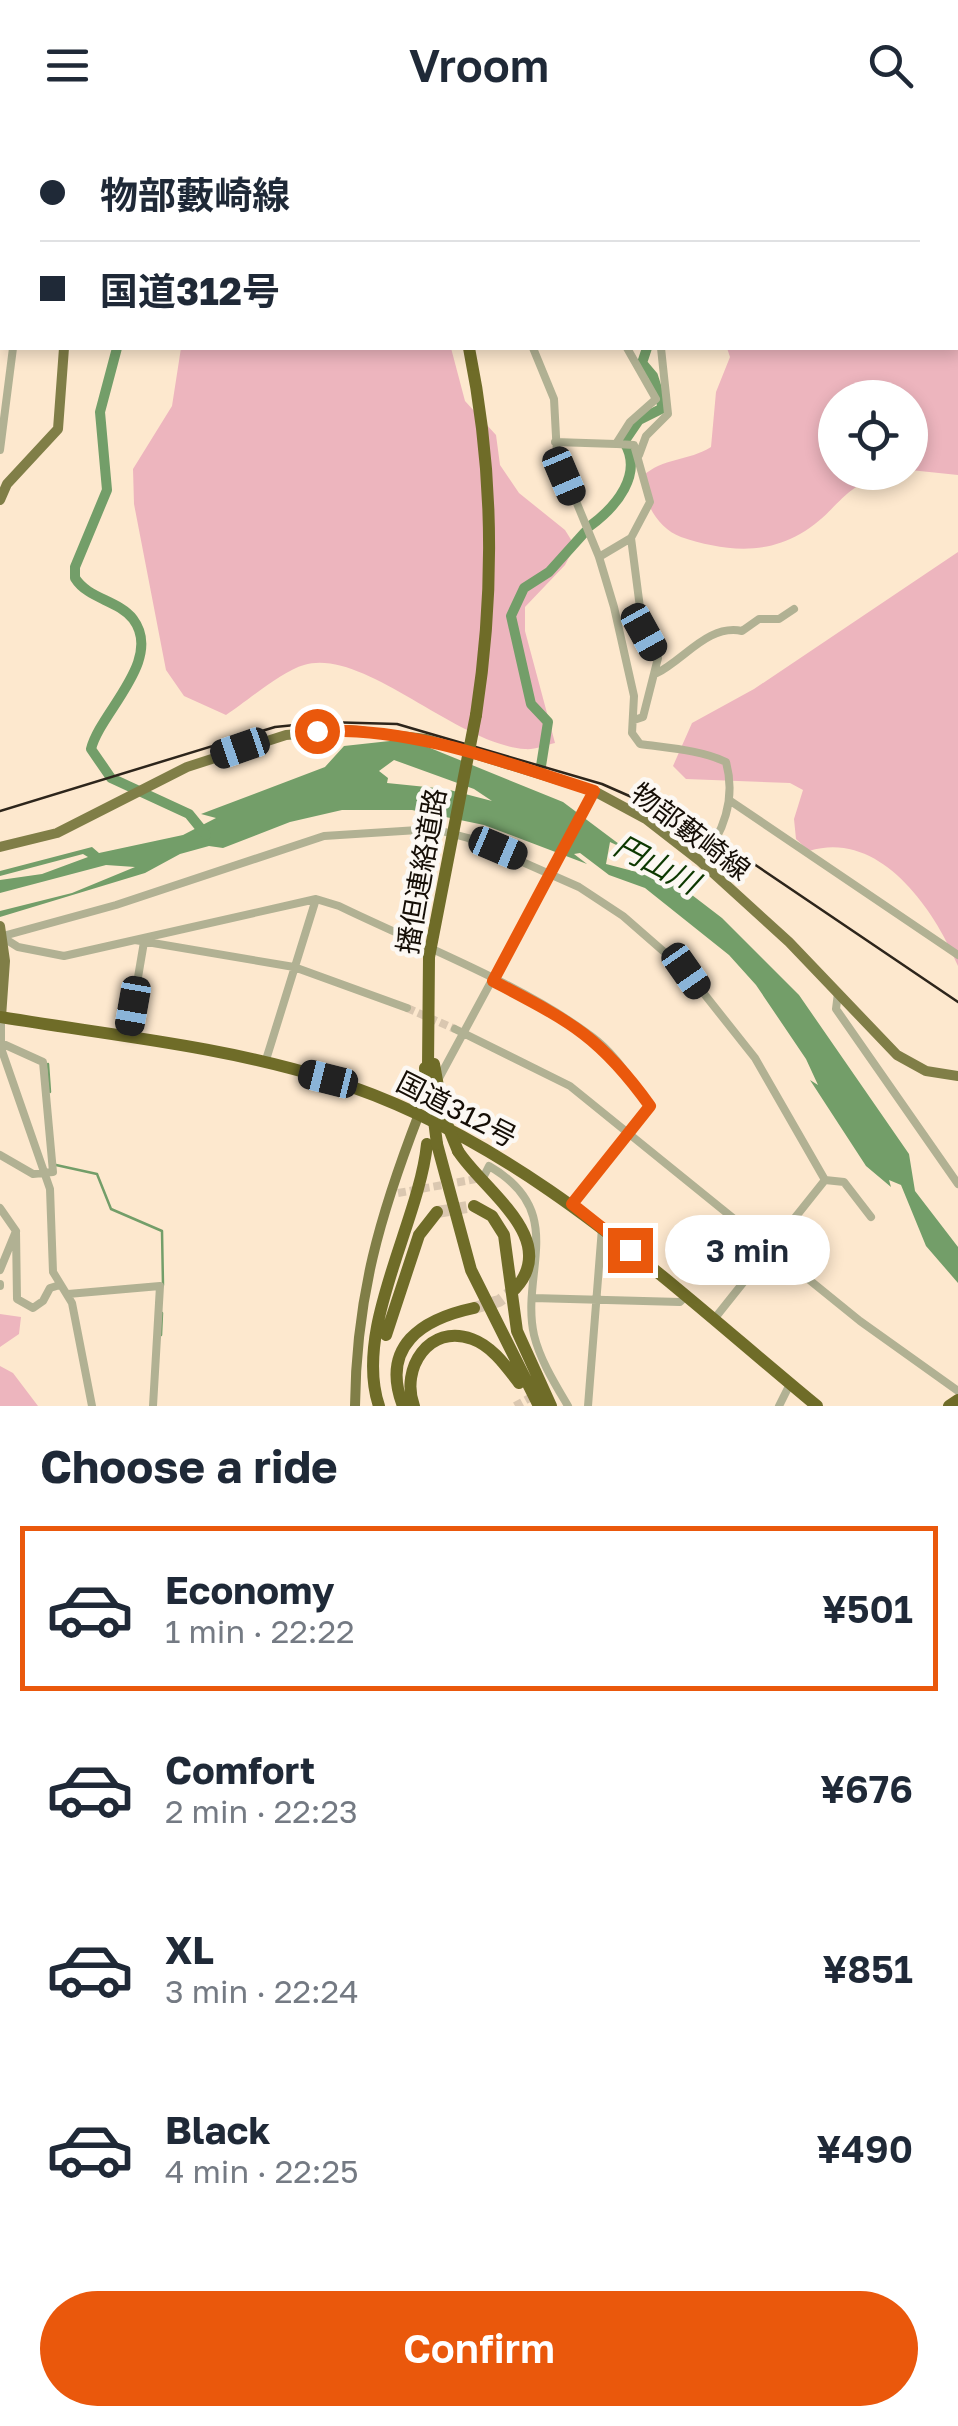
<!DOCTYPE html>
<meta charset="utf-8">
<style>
body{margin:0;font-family:"Golos Text","Noto Sans JP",sans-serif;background:#f6f6f7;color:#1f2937;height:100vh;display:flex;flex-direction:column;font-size:38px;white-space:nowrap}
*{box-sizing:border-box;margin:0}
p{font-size:32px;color:#747a83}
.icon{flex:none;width:55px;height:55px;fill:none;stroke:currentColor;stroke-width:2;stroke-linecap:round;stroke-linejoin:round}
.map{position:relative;height:1276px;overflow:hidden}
.details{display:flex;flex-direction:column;background:#fff;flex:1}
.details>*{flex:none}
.top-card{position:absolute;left:0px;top:0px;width:960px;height:220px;box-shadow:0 5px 15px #0003;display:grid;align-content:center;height:220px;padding:0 40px;background:#fff}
.tools{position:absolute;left:818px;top:250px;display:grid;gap:20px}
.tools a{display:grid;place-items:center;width:110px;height:110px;border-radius:50%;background:#fff;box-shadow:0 5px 15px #0003;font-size:50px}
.end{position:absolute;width:45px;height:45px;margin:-22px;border:12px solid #ea580c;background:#fff;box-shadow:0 0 0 5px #fff}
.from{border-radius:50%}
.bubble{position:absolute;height:70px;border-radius:35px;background:#fff;box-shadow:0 5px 15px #0003;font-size:32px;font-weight:600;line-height:70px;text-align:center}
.car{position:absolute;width:30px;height:60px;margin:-30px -15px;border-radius:12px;box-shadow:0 0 8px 2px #0007;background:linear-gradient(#222 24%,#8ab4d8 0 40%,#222 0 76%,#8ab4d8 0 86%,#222 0)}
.top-card b{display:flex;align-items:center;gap:35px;height:95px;font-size:38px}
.top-card b+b{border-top:2px solid #e0e1e3}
.top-card i{width:25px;height:25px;background:#1f2937}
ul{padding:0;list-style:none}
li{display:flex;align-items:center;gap:30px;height:165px;margin:0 20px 15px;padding:0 20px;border:5px solid transparent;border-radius:0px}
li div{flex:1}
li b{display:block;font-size:38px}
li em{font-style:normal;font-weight:600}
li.on{border-color:#ea580c}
li>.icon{width:90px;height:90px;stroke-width:1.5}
h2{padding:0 40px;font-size:45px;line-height:120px}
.button{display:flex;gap:20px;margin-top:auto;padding:20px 40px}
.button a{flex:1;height:115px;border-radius:60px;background:#ea580c;color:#fff;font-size:40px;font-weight:600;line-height:115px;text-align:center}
header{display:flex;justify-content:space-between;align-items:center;height:130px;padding:0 40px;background:#fff;font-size:45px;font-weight:600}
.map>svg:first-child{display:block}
.green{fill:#edb5be}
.water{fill:#739e69;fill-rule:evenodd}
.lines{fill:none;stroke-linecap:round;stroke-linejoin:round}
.stream{stroke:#739e69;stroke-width:2.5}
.river{stroke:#739e69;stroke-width:10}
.minor-tunnel{stroke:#dac7b0;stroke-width:8;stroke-dasharray:8 4;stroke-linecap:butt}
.highway-tunnel{stroke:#dac7b0;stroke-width:12;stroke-dasharray:12 6;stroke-linecap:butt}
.minor{stroke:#b1b193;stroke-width:8}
.major{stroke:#807e47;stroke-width:10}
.highway{stroke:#6f6c28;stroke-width:12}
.rail{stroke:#2d251b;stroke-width:2.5}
.highway-bridge{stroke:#6f6c28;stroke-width:12}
.route{stroke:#ea580c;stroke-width:12}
.labels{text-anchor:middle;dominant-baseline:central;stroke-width:9;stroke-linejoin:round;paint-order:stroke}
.street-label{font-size:28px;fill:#150e06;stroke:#fcf8f3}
.water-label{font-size:30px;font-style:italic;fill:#0c3800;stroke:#fcf8f3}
</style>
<header><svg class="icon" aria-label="menu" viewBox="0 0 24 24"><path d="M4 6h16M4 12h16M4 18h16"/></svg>Vroom<svg class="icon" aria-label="search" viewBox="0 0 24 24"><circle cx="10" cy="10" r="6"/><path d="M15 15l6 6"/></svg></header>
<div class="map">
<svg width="958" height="1276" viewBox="0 0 958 1276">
<rect width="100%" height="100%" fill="#fde8ce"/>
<path class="green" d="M 708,0 L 958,0 L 958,345 L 910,340 L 910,268 L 835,268 L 835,342 L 893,343 C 842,352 839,382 800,404 C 762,426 720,420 681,407 C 657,398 642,370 643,346 C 662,328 689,331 711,317 L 716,262 L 730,227 L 727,218 L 958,218 L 958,2 Z
M 181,218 L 451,218 L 465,271 L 496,305 L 500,335 L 519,363 L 565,400 L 575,416 L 565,435 L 525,477 L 525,501 L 555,613 C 546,615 534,620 525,619 C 456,614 363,517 304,535 C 282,541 246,572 226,585 L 184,566 L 166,540 L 134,374 L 133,339 L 172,276 Z
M 958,422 L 958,836 C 934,778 879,699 809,721 L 796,709 L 794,689 L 803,660 L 790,653 L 686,649 L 673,636 L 692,593 L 754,559 Z
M 0,1184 L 21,1187 L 19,1204 L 0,1217 Z
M 0,1236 L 13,1243 L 38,1276 L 0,1276 Z"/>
<path class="water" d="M 408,609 L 563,672 L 627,720 L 610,712 L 606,734 L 675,752 L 722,788 L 799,865 L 909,1024 L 915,1061 L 958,1117 L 958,1153 L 926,1116 L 901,1055 L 889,1050 L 891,1057 L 866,1036 L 810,950 L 818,955 L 806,929 L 756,855 L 729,825 L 645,758 L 609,745 L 580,723 L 574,724 L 587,734 L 484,695 L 412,680 L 342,680 L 290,692 L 223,718 L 209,716 L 180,724 L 145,743 L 0,787 L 0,781 L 72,763 L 135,737 L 106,735 L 0,763 L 0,750 L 42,744 L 88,727 L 83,724 L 0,746 L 0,741 L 92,717 L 99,723 L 183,705 L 216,688 L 201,684 L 325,637 L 344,616 ZM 394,630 L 474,659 L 492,671 L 446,659 L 387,653 L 388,648 L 379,641 Z"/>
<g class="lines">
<path class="stream" d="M 48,934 L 50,962
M 56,1035 L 97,1044 L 111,1079 L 162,1101 L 163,1155
M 161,1205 L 162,1183"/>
<path class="river" d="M 146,2 L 147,0
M 657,2 L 668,0
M 117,218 L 100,282 L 107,360 L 75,437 L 75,448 C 88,469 118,470 133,489 C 164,530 100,582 91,619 L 111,648 L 189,684 L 206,705
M 590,396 C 616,377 644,344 624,312 L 639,290 L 663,278 L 653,246 L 642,233 L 647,218
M 541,636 L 548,592 L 531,574 L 511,486 L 524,458 L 549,442 L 585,402"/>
<path class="minor-tunnel" d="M 407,878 L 455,899
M 398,1063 L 482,1048
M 515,1276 L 535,1265"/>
<path class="highway-tunnel" d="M 437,1082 L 474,1076
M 474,1178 L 499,1171 L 515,1159"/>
<path class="minor" d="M 486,0 L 487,2
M 9,2 L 9,0
M 180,2 L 180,0
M 628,2 L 630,0
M 719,2 L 720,0
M 0,27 L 2,28
M 0,180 L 2,180
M 533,218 L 554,269 L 557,325 L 599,427 L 614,477 L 634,566 L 632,603 L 640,614 C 667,618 701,620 726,632 C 736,668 724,704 700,731
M 555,312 L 616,314 L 630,292 L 656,269 L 627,218
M 0,320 L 13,218
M 639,325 L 646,306 L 668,284 L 661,218
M 631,408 L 643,501 L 658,528 L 643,587 L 634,590
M 599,427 L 631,408 L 650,372 L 634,315 L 617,314
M 657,543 C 685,529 708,494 742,501 L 759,489 L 779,489 L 794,479
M 729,670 L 958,825
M 0,807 L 116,775 L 324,706 L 434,699 L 468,708 L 579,757 L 623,786 L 686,841 L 755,928 L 825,1050
M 2,807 L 18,817 L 64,826 L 316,769 L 339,776 C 417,814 522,854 591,906 C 616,924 632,952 650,976 L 572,1074
M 135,810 L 294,837 L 407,878
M 838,863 L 836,879 L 958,1054
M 1,887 L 1,918 L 50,1059 L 53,1142 L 72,1173 L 92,1276
M 455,899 L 570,956 L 860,1191 L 958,1261
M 128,906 L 144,812
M 265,933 L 316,769
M 438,950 L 594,661
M 0,1025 L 33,1044 L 53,1042 L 43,932 L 1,913
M 483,1048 L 489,1036 C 569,1082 520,1142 534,1205 C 540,1230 555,1254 568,1276
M 825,1050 L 844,1052 L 871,1087
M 0,1078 L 16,1101
M 0,1140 L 16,1101 L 17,1169 L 33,1178 L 43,1171 L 50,1158 L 60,1155
M 0,1154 L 0,1156
M 68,1164 L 160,1156 L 153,1276
M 533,1168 L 680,1172 L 686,1166
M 715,1188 L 825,1050
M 588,1276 L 602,1098
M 779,1276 L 790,1254"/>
<path class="major" d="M 65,2 L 65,0
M 0,370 L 7,354 L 58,299 L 64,218
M 0,717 L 57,703 L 187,637 L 286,605 L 349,600 L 426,609 L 594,661 L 646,689 L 700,731 L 789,812 L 897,925 L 926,941 L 958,946
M 0,796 L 5,831 L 1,887
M 355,1276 C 356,1167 380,1085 419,984"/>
<path class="highway" d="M 383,0 L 384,2
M 469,218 C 494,340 495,462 476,585
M 0,887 C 109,905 223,916 328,949 C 522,1009 665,1151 817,1276
M 428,937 L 429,827
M 437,1014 L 471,1140 L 539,1276
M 458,1021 C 483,1060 561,1109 515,1159
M 474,1076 L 492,1086 L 504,1105 L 517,1201 L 551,1276
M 386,1205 L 419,1105 L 437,1082
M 379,1276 C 353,1199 419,1093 427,1014
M 403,1276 C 380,1216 422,1189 474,1178
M 414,1276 C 400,1239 429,1193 472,1209 C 492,1216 506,1236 519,1253
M 949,1276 L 958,1270"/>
<path class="rail" d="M 0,681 L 275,597 L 325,592 L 397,594 L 602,654 L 659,679 L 717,709 L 958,872"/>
<path class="highway-bridge" d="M 429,827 L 476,585
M 434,934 L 443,984 L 458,1021
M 425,938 L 427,966
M 430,959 L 437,1014"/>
</g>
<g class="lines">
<path class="route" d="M 317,601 C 414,597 503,632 594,661 L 493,851 C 569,891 599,905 650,976 L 572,1074 L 630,1120"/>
</g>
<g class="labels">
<g class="street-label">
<text transform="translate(691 701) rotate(37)">物部藪崎線</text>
<text transform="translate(421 741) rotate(-80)">播但連絡道路</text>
<text transform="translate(457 979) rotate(27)">国道312号</text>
</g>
<g class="water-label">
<text transform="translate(657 734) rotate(28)">円山川</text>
</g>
</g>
</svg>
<div class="tools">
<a><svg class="icon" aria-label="locate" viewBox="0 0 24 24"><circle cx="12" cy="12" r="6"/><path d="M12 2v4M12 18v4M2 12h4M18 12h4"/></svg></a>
</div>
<i class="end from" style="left:317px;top:601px"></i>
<i class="end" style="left:630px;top:1120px"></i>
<div class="bubble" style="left:665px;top:1085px;width:165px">3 min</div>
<i class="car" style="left:564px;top:346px;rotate:157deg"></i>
<i class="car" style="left:644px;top:502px;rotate:151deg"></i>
<i class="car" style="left:240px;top:618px;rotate:251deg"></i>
<i class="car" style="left:498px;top:718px;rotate:113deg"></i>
<i class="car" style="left:686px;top:841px;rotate:145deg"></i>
<i class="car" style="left:133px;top:876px;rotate:190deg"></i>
<i class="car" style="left:328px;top:949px;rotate:284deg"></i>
<div class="top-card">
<b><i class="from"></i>物部藪崎線</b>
<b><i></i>国道312号</b>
</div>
</div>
<section class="details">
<h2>Choose a ride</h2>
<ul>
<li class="on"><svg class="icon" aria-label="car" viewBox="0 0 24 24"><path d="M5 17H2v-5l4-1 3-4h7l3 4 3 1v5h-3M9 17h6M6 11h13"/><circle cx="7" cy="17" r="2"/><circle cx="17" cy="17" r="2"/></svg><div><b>Economy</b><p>1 min · 22:22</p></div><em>¥501</em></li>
<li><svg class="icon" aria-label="car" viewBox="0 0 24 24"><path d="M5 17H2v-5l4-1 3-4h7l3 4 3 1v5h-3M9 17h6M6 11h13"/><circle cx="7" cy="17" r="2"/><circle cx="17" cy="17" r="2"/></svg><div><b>Comfort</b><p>2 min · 22:23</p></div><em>¥676</em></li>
<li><svg class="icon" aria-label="car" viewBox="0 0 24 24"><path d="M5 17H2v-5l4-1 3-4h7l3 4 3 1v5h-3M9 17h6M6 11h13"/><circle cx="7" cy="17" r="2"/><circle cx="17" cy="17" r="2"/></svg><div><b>XL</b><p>3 min · 22:24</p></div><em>¥851</em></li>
<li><svg class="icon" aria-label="car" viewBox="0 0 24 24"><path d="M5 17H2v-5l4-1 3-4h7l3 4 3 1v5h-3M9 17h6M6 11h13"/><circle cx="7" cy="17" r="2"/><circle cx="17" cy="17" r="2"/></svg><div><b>Black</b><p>4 min · 22:25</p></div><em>¥490</em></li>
</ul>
<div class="button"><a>Confirm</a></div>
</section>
